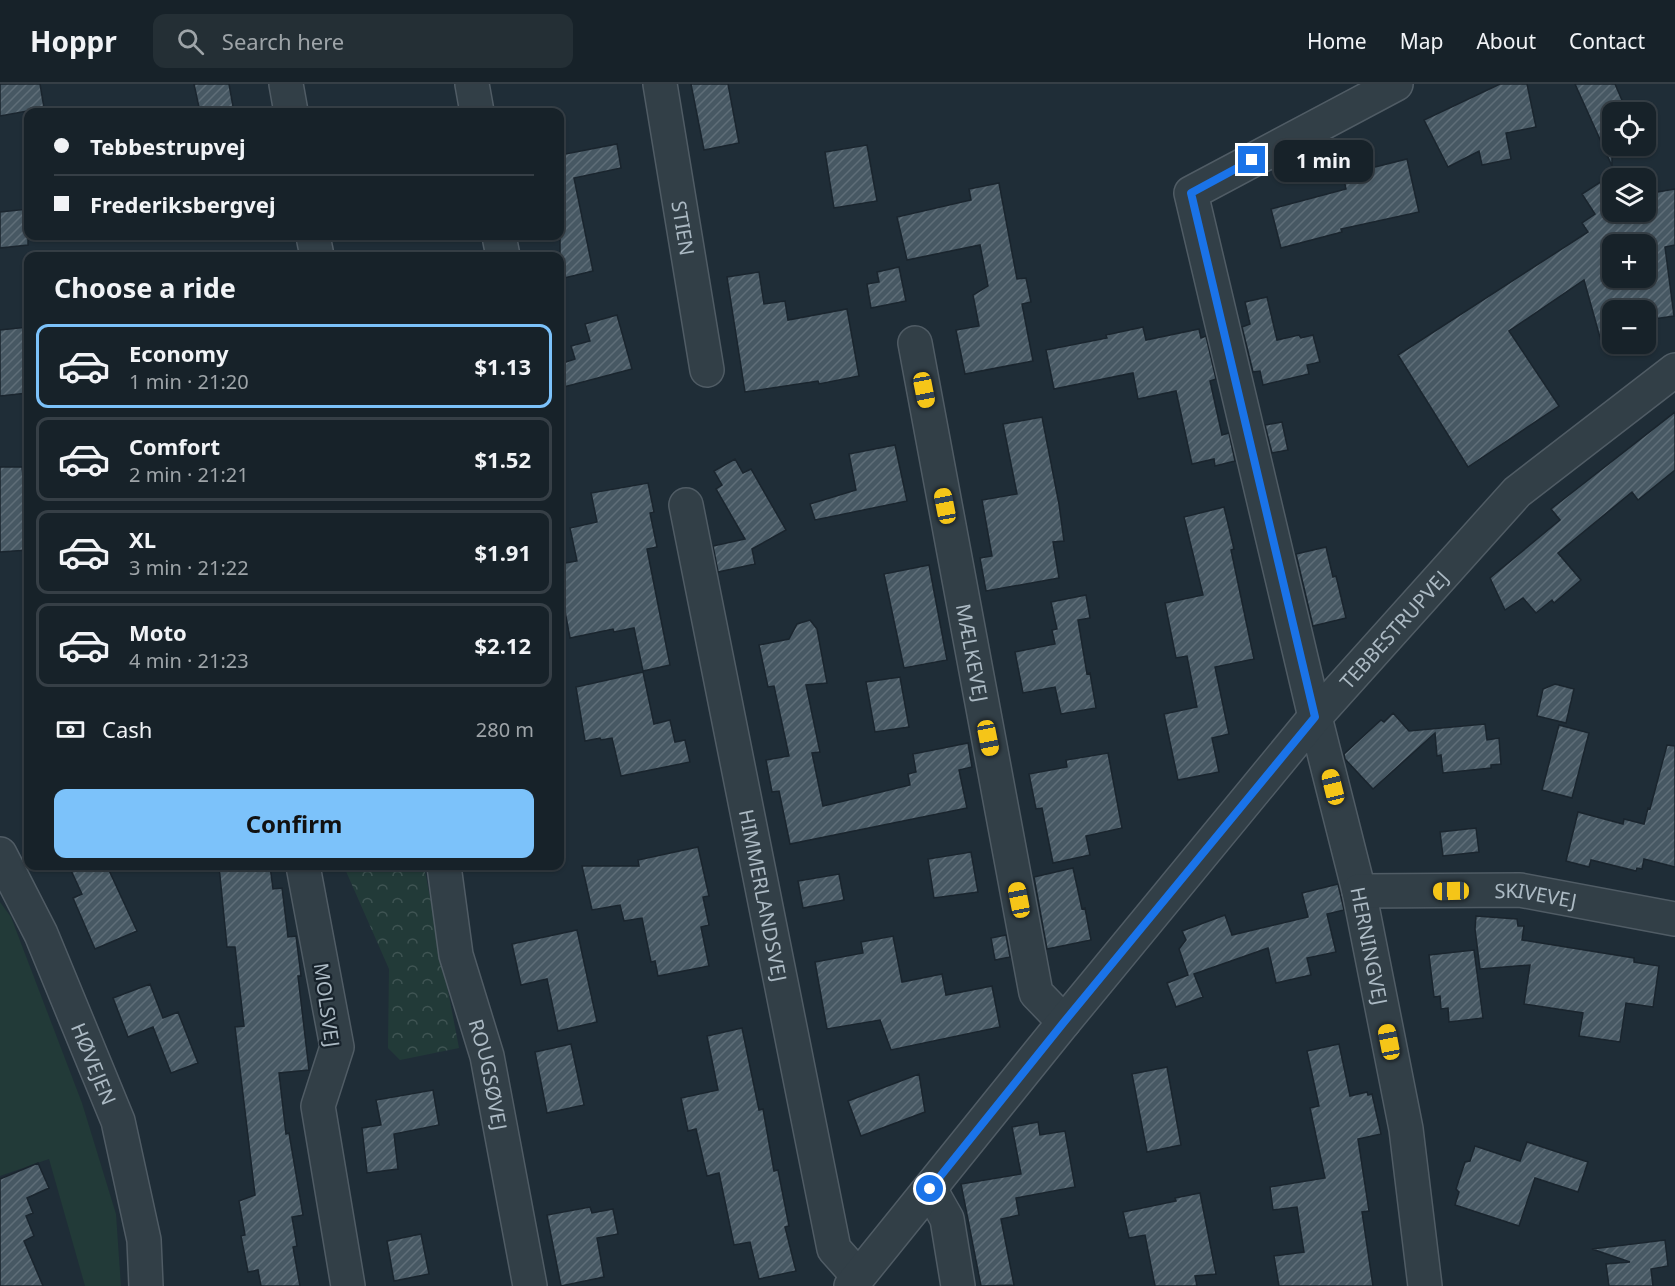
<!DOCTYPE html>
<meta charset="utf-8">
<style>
body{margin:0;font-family:"Noto Sans",sans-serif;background:#242f35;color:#f1f3f6;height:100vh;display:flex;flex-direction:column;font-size:22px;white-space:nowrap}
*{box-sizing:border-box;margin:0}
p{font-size:20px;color:#9ea4a8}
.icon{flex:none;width:33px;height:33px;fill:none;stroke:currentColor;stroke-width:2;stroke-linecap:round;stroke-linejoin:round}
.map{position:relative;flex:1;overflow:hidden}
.panel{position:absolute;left:24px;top:168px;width:540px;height:618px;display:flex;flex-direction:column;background:#172229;border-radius:12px;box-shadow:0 2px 4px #0004,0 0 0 2px #363f46}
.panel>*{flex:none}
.guide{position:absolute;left:24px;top:24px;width:540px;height:132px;border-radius:12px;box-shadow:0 2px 4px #0004,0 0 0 2px #363f46;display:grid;align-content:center;height:132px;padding:0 30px;background:#172229}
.controls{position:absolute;left:1602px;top:18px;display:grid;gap:12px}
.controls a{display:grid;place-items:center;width:54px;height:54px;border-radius:12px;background:#172229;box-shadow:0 2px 4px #0004,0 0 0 2px #363f46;font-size:30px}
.end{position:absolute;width:27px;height:27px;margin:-14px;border:8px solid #1a73e8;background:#fff;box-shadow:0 0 0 3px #fff}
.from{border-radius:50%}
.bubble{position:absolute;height:42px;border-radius:12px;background:#172229;box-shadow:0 2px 4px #0004,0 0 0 2px #363f46;font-size:20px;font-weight:700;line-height:42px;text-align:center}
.car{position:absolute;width:18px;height:36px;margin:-18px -9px;border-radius:8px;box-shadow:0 0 4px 2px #0007;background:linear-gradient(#f5c518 24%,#345 0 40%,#f5c518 0 76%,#345 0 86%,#f5c518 0)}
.guide b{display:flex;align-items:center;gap:21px;height:57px;font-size:22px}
.guide b+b{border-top:2px solid #363f46}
.guide i{width:15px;height:15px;background:#f1f3f6}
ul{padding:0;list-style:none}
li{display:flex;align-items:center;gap:18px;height:84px;margin:0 12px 9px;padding:0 18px;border:3px solid #363f46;border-radius:12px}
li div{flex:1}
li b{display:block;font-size:22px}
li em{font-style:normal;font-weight:700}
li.active{border-color:#7cc2fa}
li>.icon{width:54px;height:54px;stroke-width:1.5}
h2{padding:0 30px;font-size:27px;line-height:72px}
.pay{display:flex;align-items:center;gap:15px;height:66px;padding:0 30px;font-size:22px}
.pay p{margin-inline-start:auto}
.primary-button{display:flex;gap:12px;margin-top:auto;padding:12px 30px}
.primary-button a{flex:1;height:69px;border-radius:12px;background:#7cc2fa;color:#111;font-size:24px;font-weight:700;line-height:69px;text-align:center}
header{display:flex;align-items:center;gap:36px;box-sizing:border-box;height:84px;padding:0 30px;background:#172229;border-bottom:2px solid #363f46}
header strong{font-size:28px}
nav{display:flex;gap:33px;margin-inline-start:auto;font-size:21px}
.search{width:420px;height:54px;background:#242f35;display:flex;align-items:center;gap:15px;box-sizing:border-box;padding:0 21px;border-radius:12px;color:#9ea4a8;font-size:22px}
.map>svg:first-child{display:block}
.green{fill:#223a38}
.forest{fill:url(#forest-crowns)}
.building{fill:url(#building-hatch);stroke:#1a252e;stroke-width:1.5;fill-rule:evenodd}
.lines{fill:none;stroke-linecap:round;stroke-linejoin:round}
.minor-casing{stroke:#505c65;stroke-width:36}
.minor{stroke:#323f47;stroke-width:33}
.route{stroke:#1a73e8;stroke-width:8}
.labels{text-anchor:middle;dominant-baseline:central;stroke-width:4.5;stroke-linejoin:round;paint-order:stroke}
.street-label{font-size:20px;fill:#acbac4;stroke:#18232c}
</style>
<header>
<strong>Hoppr</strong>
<div class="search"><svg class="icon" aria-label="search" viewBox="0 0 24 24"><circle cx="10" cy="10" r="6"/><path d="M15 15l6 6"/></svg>Search here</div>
<nav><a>Home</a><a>Map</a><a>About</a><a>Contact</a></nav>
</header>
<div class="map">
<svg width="1675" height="1202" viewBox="0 0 1675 1202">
<defs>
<pattern id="forest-crowns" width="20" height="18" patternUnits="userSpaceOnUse" patternTransform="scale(1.5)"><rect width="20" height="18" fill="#223a38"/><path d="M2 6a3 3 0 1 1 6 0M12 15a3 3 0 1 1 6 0" fill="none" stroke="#3f5453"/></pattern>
<pattern id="building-hatch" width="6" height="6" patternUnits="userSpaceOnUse" patternTransform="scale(1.5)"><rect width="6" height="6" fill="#475863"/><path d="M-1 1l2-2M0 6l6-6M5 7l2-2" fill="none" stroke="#5f6e78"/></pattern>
</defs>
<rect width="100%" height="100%" fill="#1f2d37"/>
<path class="green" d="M 0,818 L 11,833 L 82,1019 L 116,1130 L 121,1202 L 85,1202 L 49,1075 L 0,1092 Z"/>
<path class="forest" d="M 345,782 L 424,782 L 459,964 L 400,976 L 388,964 L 389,885 L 345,785 Z"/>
<path class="building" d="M 0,0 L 40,0 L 44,24 L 0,32 Z
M 194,0 L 229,0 L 234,28 L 200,28 Z
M 691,0 L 728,0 L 739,59 L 704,66 Z
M 1500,0 L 1527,0 L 1536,43 L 1506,49 L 1511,75 L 1482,81 L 1479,67 L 1448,83 L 1424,36 Z
M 1575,0 L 1615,0 L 1624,21 L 1612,26 L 1612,82 Z
M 617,60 L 621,84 L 574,94 L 593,187 L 560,195 L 560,71 Z
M 867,61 L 877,117 L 834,124 L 825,68 Z
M 1407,75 L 1419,128 L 1341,145 L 1342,148 L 1281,164 L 1271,125 L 1346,105 L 1343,91 Z
M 1602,97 L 1612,112 L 1612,128 L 1646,128 L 1646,110 L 1675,105 L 1675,161 L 1665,163 L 1674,232 L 1653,235 L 1655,242 L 1646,245 L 1646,226 L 1612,226 L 1612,254 L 1601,257 L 1584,196 L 1509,247 L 1559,322 L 1468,383 L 1398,271 L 1588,148 L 1582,139 L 1595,130 L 1582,110 ZM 1612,160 L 1646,160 L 1646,194 L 1612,194 Z
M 999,99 L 1017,195 L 1026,194 L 1031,218 L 1022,220 L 1033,277 L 965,290 L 956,246 L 979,242 L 973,211 L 988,202 L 980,161 L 907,176 L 897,133 L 971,116 L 969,105 Z
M 28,125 L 28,161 L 0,164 L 0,128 Z
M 899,183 L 906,217 L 871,224 L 867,200 L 879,198 L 877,188 Z
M 759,188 L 764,220 L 785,217 L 788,236 L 847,225 L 859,292 L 819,300 L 818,297 L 745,308 L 727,193 Z
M 1267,213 L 1277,256 L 1299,251 L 1301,254 L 1313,251 L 1320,278 L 1307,281 L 1309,290 L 1263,301 L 1260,287 L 1253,288 L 1242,243 L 1250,240 L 1245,218 Z
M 617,231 L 632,285 L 560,304 L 560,280 L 575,275 L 571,262 L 590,257 L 585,240 Z
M 28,243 L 28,309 L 0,312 L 0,246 Z
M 1143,243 L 1146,256 L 1199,245 L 1201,254 L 1206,252 L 1216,295 L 1210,297 L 1222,351 L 1229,349 L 1235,377 L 1215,382 L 1214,375 L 1192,380 L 1176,307 L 1138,315 L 1133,289 L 1054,305 L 1046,266 L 1107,254 L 1106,251 Z
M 1675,328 L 1675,386 L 1638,416 L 1632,408 L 1558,469 L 1581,496 L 1554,519 L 1552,516 L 1536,529 L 1523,514 L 1505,526 L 1490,494 L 1560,436 L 1551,425 Z
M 1042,333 L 1059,420 L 1064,457 L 1053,458 L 1059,494 L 986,507 L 980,474 L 992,472 L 982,416 L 1017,410 L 1003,340 Z
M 1282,338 L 1288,366 L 1272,369 L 1265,341 Z
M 895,361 L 907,417 L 815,436 L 810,420 L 856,406 L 849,370 Z
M 735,375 L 743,389 L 751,385 L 786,446 L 752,465 L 755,480 L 718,488 L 713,462 L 745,455 L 716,405 L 722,401 L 714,387 Z
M 0,383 L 22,383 L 23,391 L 28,390 L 28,466 L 0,468 Z
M 648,399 L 654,428 L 650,429 L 657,463 L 647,465 L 670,581 L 643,587 L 634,544 L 614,548 L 613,545 L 570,554 L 560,501 L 560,480 L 577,477 L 570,444 L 597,438 L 591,409 Z
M 1224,423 L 1234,465 L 1231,466 L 1254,575 L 1215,583 L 1229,650 L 1212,654 L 1219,688 L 1178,696 L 1164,630 L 1197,623 L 1187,572 L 1176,574 L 1165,519 L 1203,511 L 1184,433 Z
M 1326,463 L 1333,493 L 1336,492 L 1346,534 L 1313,542 L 1296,470 Z
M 929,481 L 947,576 L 904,584 L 884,490 Z
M 1086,511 L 1090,534 L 1078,536 L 1087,590 L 1090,589 L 1096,624 L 1061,630 L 1055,603 L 1023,609 L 1015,568 L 1055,560 L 1052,546 L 1057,545 L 1051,518 Z
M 810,536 L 817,545 L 827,599 L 806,601 L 820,668 L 812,669 L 823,722 L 910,701 L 908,690 L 916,688 L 913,670 L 968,659 L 972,683 L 959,686 L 967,724 L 790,760 L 779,707 L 772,708 L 766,676 L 789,672 L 774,602 L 768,603 L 759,561 L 789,555 L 797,540 Z
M 643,588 L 654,640 L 670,636 L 675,658 L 685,656 L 690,678 L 621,692 L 612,654 L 601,656 L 600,654 L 585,657 L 576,603 Z
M 900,593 L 909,643 L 875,648 L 866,598 Z
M 1555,600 L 1574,605 L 1566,639 L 1537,632 L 1543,605 Z
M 1393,629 L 1409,647 L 1485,640 L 1487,656 L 1499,654 L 1501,680 L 1491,681 L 1491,684 L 1443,689 L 1441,671 L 1437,672 L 1435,649 L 1373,705 L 1345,675 L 1344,670 L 1381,636 L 1384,638 Z
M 1559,641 L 1589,649 L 1572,714 L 1542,706 Z
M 1667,661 L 1675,662 L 1675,783 L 1644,775 L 1642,785 L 1637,784 L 1636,787 L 1591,776 L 1589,783 L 1566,777 L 1578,728 L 1623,740 L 1624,735 L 1644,740 L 1648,724 L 1650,725 Z
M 1108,669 L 1122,744 L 1086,752 L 1090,771 L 1053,779 L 1042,724 L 1036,725 L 1029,690 L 1067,683 L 1066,676 Z
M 1476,744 L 1479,768 L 1443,772 L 1440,748 Z
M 698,763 L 709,812 L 703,813 L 709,841 L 701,843 L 709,882 L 658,892 L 655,877 L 651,878 L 642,834 L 624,837 L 620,821 L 592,826 L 582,782 L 639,782 L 638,776 Z
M 971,768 L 978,808 L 934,814 L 928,775 Z
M 69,782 L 107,782 L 137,847 L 95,865 L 73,814 L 82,810 Z
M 219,782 L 270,782 L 273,805 L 282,804 L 288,853 L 296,852 L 301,892 L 298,892 L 309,986 L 279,989 L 286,1050 L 289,1049 L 303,1131 L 292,1133 L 297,1162 L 293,1163 L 300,1202 L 261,1202 L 258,1186 L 248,1188 L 241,1152 L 245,1151 L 239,1117 L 255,1111 L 235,943 L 244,942 L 235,863 L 227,863 Z
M 1073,784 L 1082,825 L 1085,824 L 1091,856 L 1047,865 L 1034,793 Z
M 839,790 L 844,816 L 803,824 L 798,797 Z
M 1338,800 L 1344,826 L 1327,830 L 1336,868 L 1307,874 L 1311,891 L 1276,899 L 1268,864 L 1194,890 L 1203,913 L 1176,923 L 1167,899 L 1188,891 L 1179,865 L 1186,856 L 1182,847 L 1225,831 L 1232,851 L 1308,833 L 1302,809 Z
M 1476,832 L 1517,835 L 1518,842 L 1524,842 L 1522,856 L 1634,874 L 1634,878 L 1659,882 L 1653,923 L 1626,919 L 1620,958 L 1579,952 L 1583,929 L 1524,920 L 1530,881 L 1480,885 L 1475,845 Z
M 577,846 L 597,938 L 558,947 L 547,895 L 521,901 L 512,860 Z
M 1006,851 L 1010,873 L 995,876 L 991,854 Z
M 893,852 L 902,898 L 942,890 L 946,911 L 992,902 L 1000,943 L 891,966 L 880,936 L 827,945 L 815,878 L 863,869 L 861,858 Z
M 1474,866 L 1483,934 L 1449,938 L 1448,924 L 1441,925 L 1440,912 L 1434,913 L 1429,871 Z
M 150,900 L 163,934 L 178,928 L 198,979 L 171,989 L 153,943 L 128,953 L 113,914 Z
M 742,944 L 759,1026 L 763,1025 L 774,1087 L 778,1086 L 789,1142 L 785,1143 L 796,1187 L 759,1195 L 750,1158 L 734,1161 L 719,1089 L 707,1092 L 696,1045 L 688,1047 L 681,1014 L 718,1006 L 707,952 Z
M 571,960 L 584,1021 L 547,1029 L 535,968 Z
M 1339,960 L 1350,1012 L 1367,1008 L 1368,1011 L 1372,1010 L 1381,1050 L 1358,1055 L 1369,1127 L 1362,1128 L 1373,1202 L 1279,1202 L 1274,1172 L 1304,1168 L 1297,1123 L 1273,1126 L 1270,1103 L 1325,1094 L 1310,1024 L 1319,1022 L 1307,967 Z
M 1167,983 L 1181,1061 L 1147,1068 L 1132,990 Z
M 919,990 L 925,1028 L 861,1052 L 848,1017 Z
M 433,1006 L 439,1041 L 394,1050 L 398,1085 L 367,1089 L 362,1044 L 381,1041 L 376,1016 Z
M 1038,1038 L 1040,1051 L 1065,1047 L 1075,1103 L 1016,1114 L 1019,1131 L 1001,1135 L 1014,1201 L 981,1202 L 961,1100 L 1021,1090 L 1012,1043 Z
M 1527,1058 L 1588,1078 L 1578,1108 L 1535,1094 L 1519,1142 L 1455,1121 L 1459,1108 L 1456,1105 L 1465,1078 L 1470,1077 L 1475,1062 L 1520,1077 Z
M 38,1079 L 49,1104 L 27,1114 L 33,1129 L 26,1132 L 34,1152 L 24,1157 L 43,1202 L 0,1202 L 0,1095 Z
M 1200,1109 L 1216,1190 L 1195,1192 L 1197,1202 L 1155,1202 L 1145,1151 L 1129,1154 L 1123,1128 L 1176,1117 L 1175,1114 Z
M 590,1123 L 592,1129 L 613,1125 L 618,1150 L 597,1154 L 604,1193 L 561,1202 L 547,1131 Z
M 421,1150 L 429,1190 L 394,1197 L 387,1157 Z
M 1665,1156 L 1668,1182 L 1651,1185 L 1653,1202 L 1609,1202 L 1606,1180 L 1630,1178 L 1592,1165 Z"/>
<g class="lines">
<defs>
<g id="minor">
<path d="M 286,0 L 291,28"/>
<path d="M 472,0 L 477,28"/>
<path id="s1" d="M 660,0 L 707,286"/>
<path id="s2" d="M 1396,0 L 1191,109 L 1315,633 L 1359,807 L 1406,1045 L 1425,1202"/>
<path d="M 313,152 L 317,172"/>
<path d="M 499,152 L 503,172"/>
<path id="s3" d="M 915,259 L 1036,909 L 1064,938"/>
<path id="s4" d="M 686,421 L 834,1165 L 858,1192"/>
<path id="s5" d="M 0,770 L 41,850 L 118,1037 L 144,1156 L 146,1202"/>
<path d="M 303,782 L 337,963 L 318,1022 L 348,1202"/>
<path id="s6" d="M 444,782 L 456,871 L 487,972 L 530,1202"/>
<path id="s7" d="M 1359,807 L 1520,806 L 1675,835"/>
<path d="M 930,1105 L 947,1135 L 958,1202"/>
<path id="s8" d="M 851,1202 L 1064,938 L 1315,633 L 1517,408 L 1675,286"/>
</g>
</defs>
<use href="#minor" class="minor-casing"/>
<use href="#minor" class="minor"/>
</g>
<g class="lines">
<path class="route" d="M 930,1105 L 1064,938 L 1315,633 L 1191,109 L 1252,76"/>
</g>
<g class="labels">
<g class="street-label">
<text stroke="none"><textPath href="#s1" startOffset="146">STIEN</textPath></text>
<text stroke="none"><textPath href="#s8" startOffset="852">TEBBESTRUPVEJ</textPath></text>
<text stroke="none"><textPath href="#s3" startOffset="315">MÆLKEVEJ</textPath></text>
<text stroke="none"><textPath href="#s4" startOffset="398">HIMMERLANDSVEJ</textPath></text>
<text stroke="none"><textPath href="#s7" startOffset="177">SKIVEVEJ</textPath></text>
<text stroke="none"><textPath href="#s2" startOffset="1006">HERNINGVEJ</textPath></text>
<text transform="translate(327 921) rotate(82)">MOLSVEJ</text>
<text stroke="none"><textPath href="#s5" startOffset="230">HØVEJEN</textPath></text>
<text stroke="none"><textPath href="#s6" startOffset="214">ROUGSØVEJ</textPath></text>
</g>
</g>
</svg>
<div class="controls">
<a><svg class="icon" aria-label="locate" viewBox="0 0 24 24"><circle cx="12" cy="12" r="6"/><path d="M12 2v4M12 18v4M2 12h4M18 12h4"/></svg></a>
<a><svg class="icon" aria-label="layers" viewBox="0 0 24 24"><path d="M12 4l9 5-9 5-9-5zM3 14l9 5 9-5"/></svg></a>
<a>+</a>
<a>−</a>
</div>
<i class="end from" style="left:930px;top:1105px"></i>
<i class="end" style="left:1252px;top:76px"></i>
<div class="bubble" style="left:1274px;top:56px;width:99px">1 min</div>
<i class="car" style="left:924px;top:306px;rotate:169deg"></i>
<i class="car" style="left:945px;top:422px;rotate:349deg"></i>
<i class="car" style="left:988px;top:654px;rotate:169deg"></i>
<i class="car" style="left:1333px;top:703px;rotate:346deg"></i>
<i class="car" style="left:1451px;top:807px;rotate:269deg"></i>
<i class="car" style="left:1019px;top:816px;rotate:349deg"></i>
<i class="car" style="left:1389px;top:958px;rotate:349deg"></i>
<div class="guide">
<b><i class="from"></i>Tebbestrupvej</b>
<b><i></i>Frederiksbergvej</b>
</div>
<section class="panel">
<h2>Choose a ride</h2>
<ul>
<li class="active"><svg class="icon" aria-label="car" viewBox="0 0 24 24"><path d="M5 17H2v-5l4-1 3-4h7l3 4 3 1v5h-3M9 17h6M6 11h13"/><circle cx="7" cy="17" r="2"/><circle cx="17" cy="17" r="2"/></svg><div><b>Economy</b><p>1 min · 21:20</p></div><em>$1.13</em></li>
<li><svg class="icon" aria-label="car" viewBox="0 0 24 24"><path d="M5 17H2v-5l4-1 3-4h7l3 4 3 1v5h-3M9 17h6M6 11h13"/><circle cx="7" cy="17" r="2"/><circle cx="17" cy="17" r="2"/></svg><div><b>Comfort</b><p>2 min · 21:21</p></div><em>$1.52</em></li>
<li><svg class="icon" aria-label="car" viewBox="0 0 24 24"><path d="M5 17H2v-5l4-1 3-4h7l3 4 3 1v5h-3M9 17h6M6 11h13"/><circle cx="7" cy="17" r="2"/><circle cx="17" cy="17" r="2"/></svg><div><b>XL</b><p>3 min · 21:22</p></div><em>$1.91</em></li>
<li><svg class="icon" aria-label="car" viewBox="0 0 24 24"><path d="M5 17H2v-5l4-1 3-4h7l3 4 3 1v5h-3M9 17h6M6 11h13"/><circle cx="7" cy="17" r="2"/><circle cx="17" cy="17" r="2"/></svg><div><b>Moto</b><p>4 min · 21:23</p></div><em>$2.12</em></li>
</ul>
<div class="pay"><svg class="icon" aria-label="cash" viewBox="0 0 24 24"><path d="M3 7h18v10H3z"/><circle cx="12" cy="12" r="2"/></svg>Cash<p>280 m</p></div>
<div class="primary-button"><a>Confirm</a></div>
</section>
</div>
